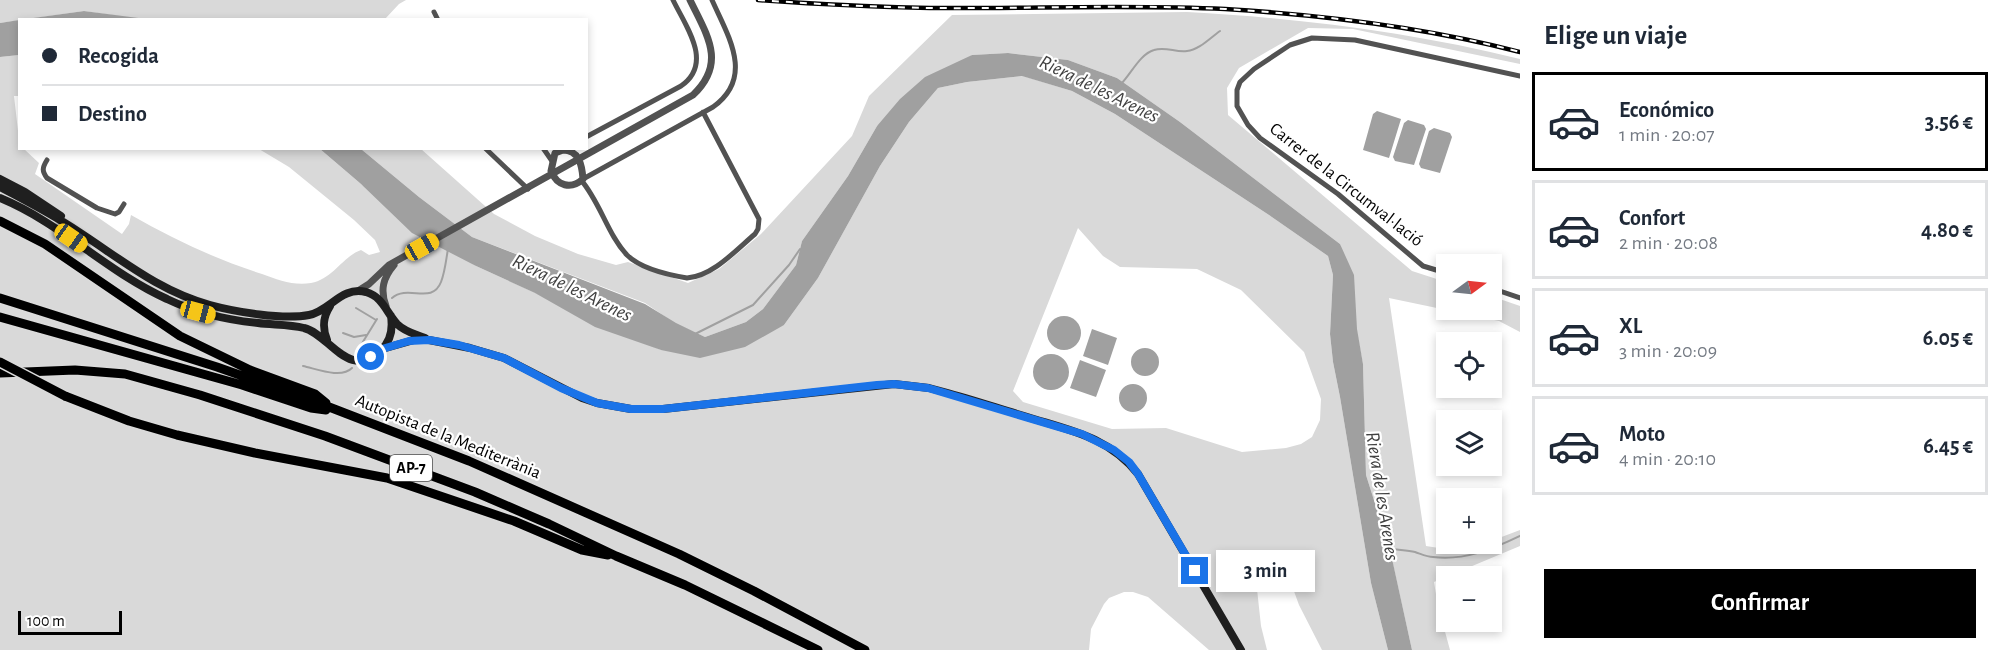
<!DOCTYPE html>
<html lang="es">
<meta charset="utf-8">
<style>
body{margin:0;font-family:"Alegreya Sans",sans-serif;background:#f6f6f7;color:#1f2937;height:100vh;display:flex;flex-direction:column;font-size:22px;white-space:nowrap}
*{box-sizing:border-box;margin:0}
p{font-size:20px;color:#747a83}
.icon{flex:none;width:33px;height:33px;fill:none;stroke:currentColor;stroke-width:2;stroke-linecap:round;stroke-linejoin:round}
.map{position:relative;flex:1;overflow:hidden}
.details{display:flex;flex-direction:column;background:#fff;width:480px}
.details>*{flex:none}
.guide{position:absolute;left:18px;top:18px;width:570px;height:132px;border-radius:0px;box-shadow:0 3px 9px #0003;display:grid;align-content:center;height:132px;padding:0 24px;background:#fff}
.needle{width:39px;rotate:75deg}
.tools{position:absolute;left:1436px;top:254px;display:grid;gap:12px}
.tools a{display:grid;place-items:center;width:66px;height:66px;border-radius:0px;background:#fff;box-shadow:0 3px 9px #0003;font-size:30px}
.scale{position:absolute;left:18px;bottom:15px;width:104px;box-sizing:border-box;padding-left:6px;border:3px solid #000;border-top:0;font-size:16px;line-height:21px;white-space:nowrap;color:#000;-webkit-text-stroke:4px #fff;paint-order:stroke}
.end{position:absolute;width:27px;height:27px;margin:-14px;border:8px solid #1a73e8;background:#fff;box-shadow:0 0 0 3px #fff}
.from{border-radius:50%}
.bubble{position:absolute;height:42px;border-radius:0px;background:#fff;box-shadow:0 3px 9px #0003;font-size:20px;font-weight:700;line-height:42px;text-align:center}
.car{position:absolute;width:18px;height:36px;margin:-18px -9px;border-radius:8px;box-shadow:0 0 4px 2px #0007;background:linear-gradient(#f5c518 24%,#345 0 40%,#f5c518 0 76%,#345 0 86%,#f5c518 0)}
.guide b{display:flex;align-items:center;gap:21px;height:57px;font-size:22px}
.guide b+b{border-top:2px solid #e0e1e3}
.guide i{width:15px;height:15px;background:#1f2937}
ul{padding:0;list-style:none}
li{display:flex;align-items:center;gap:18px;height:99px;margin:0 12px 9px;padding:0 12px;border:3px solid #e0e1e3;border-radius:0px}
li div{flex:1}
li b{display:block;font-size:22px}
li em{font-style:normal;font-weight:700}
li.active{border-color:#000}
li>.icon{width:54px;height:54px;stroke-width:1.5}
h2{padding:0 24px;font-size:27px;line-height:72px}
.action{display:flex;gap:12px;margin-top:auto;padding:12px 24px}
.action a{flex:1;height:69px;border-radius:0px;background:#000;color:#fff;font-size:24px;font-weight:700;line-height:69px;text-align:center}
main{display:flex;flex:1;min-height:0}
.map>svg:first-child{display:block}
.green{fill:#d9d9d9;fill-rule:evenodd}
.water{fill:#a0a0a0}
.lines{fill:none;stroke-linecap:round;stroke-linejoin:round}
.stream{stroke:#a0a0a0;stroke-width:2}
.motorway-casing{stroke:#dbdbdb;stroke-width:12}
.minor{stroke:#525252;stroke-width:5}
.tertiary{stroke:#525252;stroke-width:7}
.secondary{stroke:#1f1f1f;stroke-width:8}
.motorway{stroke:#000;stroke-width:9}
.rail-casing{stroke:#000;stroke-width:4.5}
.rail{stroke:#fff;stroke-width:2;stroke-dasharray:7;stroke-linecap:butt}
.motorway-bridge-casing{stroke:#dbdbdb;stroke-width:12;stroke-linecap:butt}
.motorway-bridge{stroke:#000;stroke-width:9}
.route{stroke:#1a73e8;stroke-width:8}
.labels{text-anchor:middle;dominant-baseline:central;stroke-width:4.5;stroke-linejoin:round;paint-order:stroke}
.shield{fill:#fff;stroke:#4c4c4c;stroke-width:1.5}
.shield-label{font-size:16px;font-weight:bold;fill:#000}
.street-label{font-size:18px;fill:#000;stroke:#fff}
.water-label{font-size:20px;font-style:italic;fill:#414141;stroke:#fff}
</style>
<main>
<div class="map">
<svg width="1520" height="650" viewBox="0 0 1520 650">
<rect width="100%" height="100%" fill="#fff"/>
<path class="green" d="M 0,0 L 406,0 L 399,4 L 385,19 L 146,20 L 84,11 L 0,23 Z
M 1187,12 C 1299,18 1411,32 1520,59 L 1520,64 L 1353,29 L 1308,28 L 1239,68 L 1227,88 L 1228,115 L 1412,271 L 1446,282 L 1446,309 L 1491,309 L 1491,296 L 1520,306 L 1520,332 L 1499,321 L 1389,298 L 1426,546 L 1445,549 L 1464,549 L 1491,543 L 1491,541 L 1520,530 L 1520,546 L 1434,582 L 1438,606 L 1450,650 L 1412,650 L 1391,555 L 1366,475 L 1363,364 L 1340,244 L 1180,122 L 1117,78 L 1068,60 L 1008,53 L 972,55 L 877,126 L 848,176 L 802,241 L 796,265 L 763,309 L 746,322 L 705,337 L 676,324 L 645,303 L 472,237 L 419,197 L 361,149 L 421,149 L 494,214 L 535,236 L 578,254 L 616,265 L 628,262 L 688,283 L 719,269 L 761,234 L 852,136 L 869,96 L 952,15 Z
M 19,55 L 19,96 L 14,96 L 20,148 L 24,149 L 39,163 L 35,174 L 122,234 L 129,224 L 131,215 C 173,239 215,259 262,274 C 278,280 294,286 311,283 C 333,279 342,257 361,250 L 369,255 L 380,252 L 375,240 L 354,220 L 289,167 L 259,149 L 320,149 L 361,184 L 476,266 L 661,350 L 784,325 L 818,278 L 880,166 L 909,122 L 938,88 L 967,82 L 1023,76 L 1072,91 L 1115,114 L 1269,215 L 1328,256 L 1333,275 L 1330,334 L 1333,362 L 1340,397 L 1371,583 L 1388,650 L 1322,650 L 1299,605 L 1287,572 L 1280,564 L 1273,564 L 1266,567 L 1257,589 L 1261,626 L 1267,650 L 1209,650 L 1148,597 L 1133,592 L 1124,592 L 1109,598 L 1104,604 L 1091,629 L 1089,650 L 0,650 L 0,57 ZM 1078,228 L 1103,256 L 1120,267 L 1197,269 L 1241,290 L 1304,352 L 1321,399 L 1320,420 L 1312,437 L 1301,444 L 1286,448 L 1242,452 L 1166,428 L 1112,429 L 1023,402 L 1013,391 Z"/>
<path class="water" d="M 84,11 L 146,19 L 26,19 Z
M 19,20 L 19,55 L 0,57 L 0,23 Z
M 1008,53 L 1068,60 L 1117,78 L 1180,122 L 1340,244 L 1354,275 L 1357,329 L 1363,364 L 1366,475 L 1391,554 L 1412,650 L 1388,650 L 1371,583 L 1340,397 L 1333,362 L 1330,334 L 1333,275 L 1328,256 L 1269,215 L 1115,114 L 1072,91 L 1022,76 L 967,82 L 938,88 L 909,122 L 880,166 L 818,278 L 784,325 L 745,347 L 700,358 L 661,350 L 595,327 L 535,293 L 476,266 L 412,233 L 361,184 L 320,149 L 361,149 L 419,197 L 472,237 L 645,304 L 676,323 L 705,337 L 746,322 L 763,309 L 796,265 L 802,241 L 848,176 L 877,126 L 900,99 L 925,77 L 972,55 Z
M 1377,111 L 1401,119 L 1389,158 L 1363,150 L 1373,114 Z
M 1408,120 L 1424,125 L 1426,129 L 1414,165 L 1395,161 L 1393,157 L 1404,123 Z
M 1434,128 L 1450,133 L 1452,137 L 1440,173 L 1421,168 L 1419,164 L 1429,131 Z
M1047 333a17 17 0 1 1 34 0a17 17 0 1 1-34 0Z
M 1092,329 L 1117,338 L 1108,365 L 1083,356 Z
M1131 362a14 14 0 1 1 28 0a14 14 0 1 1-28 0Z
M1033 372a18 18 0 1 1 36 0a18 18 0 1 1-36 0Z
M 1080,360 L 1106,370 L 1096,397 L 1070,388 Z
M1119 398a14 14 0 1 1 28 0a14 14 0 1 1-28 0Z"/>
<g class="lines">
<path class="stream" d="M 1121,84 C 1131,74 1140,54 1154,50 C 1166,46 1176,53 1187,51 C 1199,50 1210,38 1220,31
M 392,298 C 408,284 432,305 441,282 C 445,272 446,260 448,249
M 356,308 L 376,320
M 343,333 L 354,337 L 366,335
M 695,334 L 753,305 L 789,265 L 800,249
M 361,345 L 377,319
M 303,366 C 317,369 341,379 352,368
M 1387,548 C 1396,550 1406,550 1415,552 C 1421,554 1427,557 1433,557 C 1464,561 1493,549 1520,536"/>
<defs>
<path id="motorway" d="M 0,221 L 45,244 L 180,336 L 250,370 L 315,394 L 326,403
M 0,298 L 217,367 L 311,400 L 469,461 L 679,554 L 754,591 L 865,650
M 0,317 L 242,385 L 311,408 L 326,410
M 0,373 L 75,370 L 125,374 L 200,395 L 325,436 L 475,492 L 549,524 L 616,556 L 685,585 L 818,650
M 65,396 L 129,421 L 177,435 L 255,453 L 387,478 L 514,521 L 582,550 L 608,555"/>
</defs>
<use href="#motorway" class="motorway-casing"/>
<path class="minor" d="M 434,12 L 438,20
M 586,137 L 681,86 C 714,63 686,27 673,0
M 485,148 L 528,189
M 543,148 L 552,161
M 47,160 C 42,168 42,171 47,178 L 97,208 L 115,214 L 119,212 L 124,204
M 583,179 L 713,107 C 755,77 728,36 712,0
M 581,180 C 600,202 608,235 627,255 C 641,269 669,275 687,278 C 713,276 736,250 755,234 L 758,229 L 759,219 L 703,112
M 1446,273 L 1423,266 L 1338,194 L 1260,138 L 1248,125 L 1237,106 L 1237,90 L 1240,82 L 1254,69 L 1290,45 L 1312,38 L 1355,40 L 1520,76
M 1491,288 L 1520,298"/>
<path class="tertiary" d="M 563,150 C 579,150 582,165 583,179 C 571,190 557,186 551,171 L 555,153 Z
M 358,291 L 369,284 L 389,265 L 693,95 C 727,63 707,35 690,0
M 386,306 C 380,290 383,278 394,265"/>
<path class="secondary" d="M 0,179 L 25,192 L 61,216
M 0,187 C 27,201 54,215 79,232 C 122,260 159,291 210,305 C 236,312 283,320 309,315 C 330,311 341,286 366,292 C 383,297 386,312 397,324 C 405,332 415,334 425,338
M 0,198 C 61,223 107,272 167,299 C 196,313 227,320 258,323 C 273,325 289,324 304,328 C 329,334 349,382 381,350 C 391,341 393,329 391,316
M 327,340 C 322,327 323,317 330,306
M 382,349 L 414,340 L 429,340 L 470,348 L 504,358 L 582,398 L 597,403 L 631,409 L 663,409 L 894,384 L 929,388 L 944,392 C 971,399 997,408 1024,416 C 1068,430 1108,436 1138,474 L 1241,650"/>
<use href="#motorway" class="motorway"/>
<defs>
<path id="rail" d="M 758,0 C 815,4 873,7 930,8 C 1028,9 1127,4 1225,9 C 1323,15 1424,27 1520,52"/>
</defs>
<use href="#rail" class="rail-casing"/>
<use href="#rail" class="rail"/>
<defs>
<path id="motorway-bridge" d="M 0,362 L 65,396"/>
</defs>
<use href="#motorway-bridge" class="motorway-bridge-casing"/>
<use href="#motorway-bridge" class="motorway-bridge"/>
</g>
<g class="lines">
<path class="route" d="M 371,357 L 382,349 L 409,341 L 429,340 L 459,345 L 504,358 L 561,388 L 597,403 L 631,409 L 663,409 L 877,385 L 894,384 L 928,388 L 1082,434 L 1114,450 L 1129,462 L 1138,474 L 1195,571"/>
</g>
<g class="labels">
<rect class="shield" x="390" y="455" width="42" height="26" rx="4.5"/>
<g class="shield-label">
<text x="411" y="468">AP-7</text>
</g>
<g class="street-label">
<text transform="translate(1346 185) rotate(38)">Carrer de la Circumval·lació</text>
<text transform="translate(448 437) rotate(22)">Autopista de la Mediterrània</text>
</g>
<g class="water-label">
<text transform="translate(1099 89) rotate(26)">Riera de les Arenes</text>
<text transform="translate(572 288) rotate(26)">Riera de les Arenes</text>
<text transform="translate(1382 496) rotate(81)">Riera de les Arenes</text>
</g>
</g>
</svg>
<div class="tools">
<a><svg class="needle" viewBox="-14 -14 28 28"><path d="M0-13l5 13h-10z" fill="#e53935"/><path d="M0 13l5-13h-10z" fill="#747a83"/></svg></a>
<a><svg class="icon" aria-label="locate" viewBox="0 0 24 24"><circle cx="12" cy="12" r="6"/><path d="M12 2v4M12 18v4M2 12h4M18 12h4"/></svg></a>
<a><svg class="icon" aria-label="layers" viewBox="0 0 24 24"><path d="M12 4l9 5-9 5-9-5zM3 14l9 5 9-5"/></svg></a>
<a>+</a>
<a>−</a>
</div>
<div class="scale">100 m</div>
<i class="end from" style="left:371px;top:357px"></i>
<i class="end" style="left:1195px;top:571px"></i>
<div class="bubble" style="left:1216px;top:550px;width:99px">3 min</div>
<i class="car" style="left:71px;top:238px;rotate:125deg"></i>
<i class="car" style="left:422px;top:247px;rotate:61deg"></i>
<i class="car" style="left:198px;top:312px;rotate:105deg"></i>
<div class="guide">
<b><i class="from"></i>Recogida</b>
<b><i></i>Destino</b>
</div>
</div>
<section class="details">
<h2>Elige un viaje</h2>
<ul>
<li class="active"><svg class="icon" aria-label="car" viewBox="0 0 24 24"><path d="M5 17H2v-5l4-1 3-4h7l3 4 3 1v5h-3M9 17h6M6 11h13"/><circle cx="7" cy="17" r="2"/><circle cx="17" cy="17" r="2"/></svg><div><b>Económico</b><p>1 min · 20:07</p></div><em>3.56 €</em></li>
<li><svg class="icon" aria-label="car" viewBox="0 0 24 24"><path d="M5 17H2v-5l4-1 3-4h7l3 4 3 1v5h-3M9 17h6M6 11h13"/><circle cx="7" cy="17" r="2"/><circle cx="17" cy="17" r="2"/></svg><div><b>Confort</b><p>2 min · 20:08</p></div><em>4.80 €</em></li>
<li><svg class="icon" aria-label="car" viewBox="0 0 24 24"><path d="M5 17H2v-5l4-1 3-4h7l3 4 3 1v5h-3M9 17h6M6 11h13"/><circle cx="7" cy="17" r="2"/><circle cx="17" cy="17" r="2"/></svg><div><b>XL</b><p>3 min · 20:09</p></div><em>6.05 €</em></li>
<li><svg class="icon" aria-label="car" viewBox="0 0 24 24"><path d="M5 17H2v-5l4-1 3-4h7l3 4 3 1v5h-3M9 17h6M6 11h13"/><circle cx="7" cy="17" r="2"/><circle cx="17" cy="17" r="2"/></svg><div><b>Moto</b><p>4 min · 20:10</p></div><em>6.45 €</em></li>
</ul>
<div class="action"><a>Confirmar</a></div>
</section>
</main>
